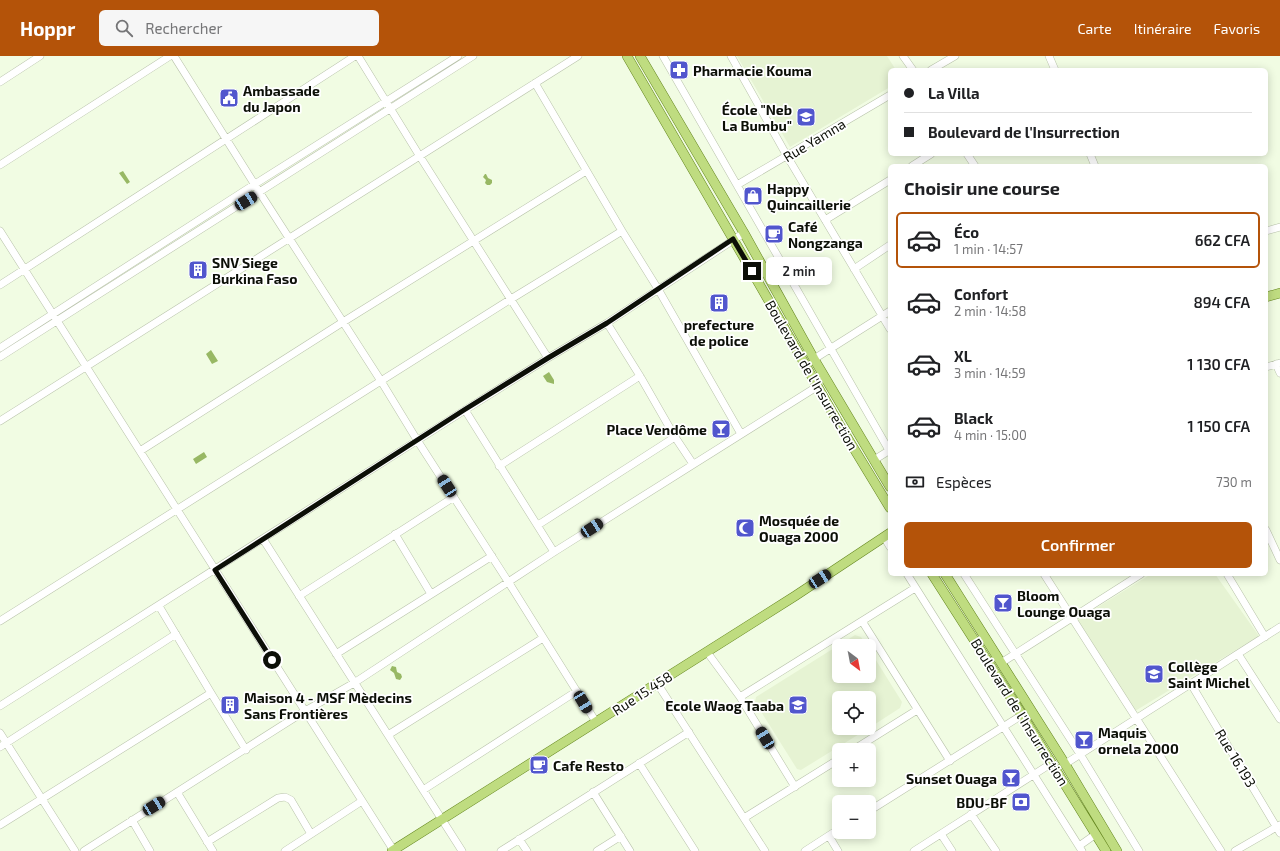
<!DOCTYPE html>
<html lang="fr">
<meta charset="utf-8">
<style>
body{margin:0;font-family:"Exo 2",sans-serif;background:#f6f6f6;color:#202124;height:100vh;display:flex;flex-direction:column;font-size:15px;white-space:nowrap}
*{box-sizing:border-box;margin:0}
p{font-size:13px;color:#757577}
.icon{flex:none;width:22px;height:22px;fill:none;stroke:currentColor;stroke-width:2;stroke-linecap:round;stroke-linejoin:round}
.map{position:relative;flex:1;overflow:hidden}
.details{position:absolute;left:888px;top:108px;width:380px;height:412px;display:flex;flex-direction:column;background:#fff;border-radius:6px;box-shadow:0 2px 10px #0003}
.details>*{flex:none}
.top-card{position:absolute;left:888px;top:12px;width:380px;height:88px;border-radius:6px;box-shadow:0 2px 10px #0003;display:grid;align-content:center;height:88px;padding:0 16px;background:#fff}
.needle{width:26px;rotate:148deg}
.tools{position:absolute;left:832px;top:583px;display:grid;gap:8px}
.tools a{display:grid;place-items:center;width:44px;height:44px;border-radius:6px;background:#fff;box-shadow:0 2px 10px #0003;font-size:20px}
.end{position:absolute;width:18px;height:18px;margin:-9px;border:5px solid #0c0f07;background:#fff;box-shadow:0 0 0 2px #fff}
.from{border-radius:50%}
.bubble{position:absolute;height:28px;border-radius:6px;background:#fff;box-shadow:0 2px 10px #0003;font-size:13px;font-weight:600;line-height:28px;text-align:center}
.car{position:absolute;width:12px;height:24px;margin:-12px -6px;border-radius:5px;box-shadow:0 0 3px 1px #0007;background:linear-gradient(#222 24%,#8ab4d8 0 40%,#222 0 76%,#8ab4d8 0 86%,#222 0)}
.top-card b{display:flex;align-items:center;gap:14px;height:38px;font-size:15px}
.top-card b+b{border-top:1px solid #e0e0e0}
.top-card i{width:10px;height:10px;background:#202124}
ul{padding:0;list-style:none}
li{display:flex;align-items:center;gap:12px;height:56px;margin:0 8px 6px;padding:0 8px;border:2px solid transparent;border-radius:6px}
li div{flex:1}
li b{display:block;font-size:15px}
li em{font-style:normal;font-weight:600}
li.selected{border-color:#b45309}
li>.icon{width:36px;height:36px;stroke-width:1.5}
h2{padding:0 16px;font-size:18px;line-height:48px}
.pay{display:flex;align-items:center;gap:10px;height:44px;padding:0 16px;font-size:15px}
.pay p{margin-inline-start:auto}
.cta{display:flex;gap:8px;margin-top:auto;padding:8px 16px}
.cta a{flex:1;height:46px;border-radius:6px;background:#b45309;color:#fff;font-size:16px;font-weight:600;line-height:46px;text-align:center}
header{display:flex;align-items:center;gap:24px;box-sizing:border-box;height:56px;padding:0 20px;background:#b45309;color:#fff}
header strong{font-size:19px}
nav{display:flex;gap:22px;margin-inline-start:auto;font-size:14px}
.search{width:280px;height:36px;background:#f6f6f6;display:flex;align-items:center;gap:10px;box-sizing:border-box;padding:0 14px;border-radius:6px;color:#757577;font-size:15px}
.map>svg:first-child{display:block}
.built{fill:#e6f3d3}
.water{fill:#98b864}
.lines{fill:none;stroke-linecap:round;stroke-linejoin:round}
.minor-casing{stroke:#b8c2aa;stroke-width:8}
.major-casing{stroke:#64851e;stroke-width:10}
.minor{stroke:#fff;stroke-width:7}
.major{stroke:#bfdc80;stroke-width:9}
.route{stroke:#0c0f07;stroke-width:5}
.labels{text-anchor:middle;dominant-baseline:central;stroke-width:3.5;stroke-linejoin:round;paint-order:stroke}
.poi-label{font-size:14px;font-weight:bold;fill:#0c0f07;stroke:#fff;text-anchor:start}
.street-label{font-size:14px;fill:#0c0f07;stroke:#fff}
</style>
<header>
<strong>Hoppr</strong>
<div class="search"><svg class="icon" aria-label="search" viewBox="0 0 24 24"><circle cx="10" cy="10" r="6"/><path d="M15 15l6 6"/></svg>Rechercher</div>
<nav><a>Carte</a><a>Itinéraire</a><a>Favoris</a></nav>
</header>
<div class="map">
<svg width="1280" height="795" viewBox="0 0 1280 795">
<rect width="100%" height="100%" fill="#f1fce3"/>
<path class="built" d="M 737,0 L 887,0 L 896,14 L 890,14 L 890,31 L 790,91 Z
M 1151,518 L 1215,518 L 1259,580 L 1135,655 L 1077,564 Z
M 855,579 L 861,581 L 867,590 L 839,590 L 839,620 L 869,620 L 869,593 L 902,646 L 900,652 L 869,672 L 869,642 L 839,642 L 839,672 L 869,672 L 801,714 L 797,713 L 755,646 L 756,641 Z"/>
<path class="water" d="M 123,115 L 130,126 L 127,128 L 119,117 Z
M 485,118 L 486,118 L 488,122 L 492,124 L 492,127 L 490,129 L 487,129 L 485,127 L 486,124 L 483,121 Z
M 211,294 L 218,305 L 212,308 L 206,298 Z
M 549,316 L 554,324 L 554,328 L 547,326 L 543,320 Z
M 204,396 L 207,401 L 196,408 L 193,403 Z
M 392,610 L 396,611 L 397,616 L 401,618 L 402,621 L 400,624 L 396,623 L 394,617 L 390,614 Z"/>
<g class="lines">
<defs>
<path id="minor" d="M 174,0 L 260,137 L 381,325 L 417,384 L 509,527 L 596,666
M 358,0 L 419,99 L 548,302
M 663,0 L 890,396
M 731,0 L 787,100 L 890,273
M 903,0 L 913,14
M 1049,0 L 1055,14
M 931,14 L 955,0
M 0,26 L 40,0
M 535,27 L 622,175 L 658,233 L 741,378
M 967,98 L 975,110
M 1090,98 L 1095,110
M 0,109 L 170,0
M 912,110 L 931,98
M 737,129 L 890,39
M 825,164 L 890,124
M 0,175 L 394,795
M 1266,175 L 1280,171
M 854,213 L 890,189
M 0,229 L 355,0
M 607,267 L 640,320 L 675,381 L 693,408
M 0,292 L 255,128 L 458,0
M 0,301 L 473,0
M 814,303 L 890,255
M 1276,308 L 1280,317
M 1266,311 L 1280,307
M 465,354 L 554,496
M 0,365 L 578,0
M 140,395 L 343,266 L 586,115
M 874,404 L 890,394
M 499,410 L 640,320
M 538,469 L 675,381
M 1266,474 L 1280,504
M 395,478 L 431,538
M 884,481 L 890,491
M 263,483 L 462,795
M 907,518 L 1082,795
M 964,518 L 1080,698 L 1139,795
M 1044,518 L 1221,795
M 1227,518 L 1265,581
M 299,540 L 454,441
M 159,550 L 211,637 L 246,694
M 0,565 L 511,243 L 622,175
M 862,565 L 950,705
M 707,596 L 740,641 L 795,731
M 336,598 L 492,500
M 1238,598 L 1280,663
M 1001,607 L 1141,518
M 657,627 L 765,795
M 1191,628 L 1280,777
M 740,641 L 915,532
M 0,650 L 465,354 L 548,302 L 607,267 L 744,177
M 0,677 L 75,795
M 388,679 L 543,582
M 0,691 L 176,578
M 853,694 L 917,654
M 639,707 L 695,795
M 1065,708 L 1280,571
M 423,734 L 577,635
M 177,736 L 213,795
M 593,736 L 630,795
M 869,755 L 1022,659
M 971,758 L 996,795
M 744,762 L 839,703
M 132,764 L 150,795
M 0,769 L 211,637
M 941,778 L 952,795
M 829,780 L 838,795
M 519,783 L 527,795
M 207,786 L 278,742 L 285,741 L 291,744 L 311,778
M 1079,790 L 1096,778
M 84,795 L 305,655 L 354,627 L 554,496 L 818,330
M 285,795 L 362,745
M 501,795 L 689,676
M 597,795 L 621,780
M 805,795 L 839,773
M 914,795 L 1052,707
M 1235,795 L 1280,769"/>
<path id="major" d="M 627,0 L 758,226 L 839,368 L 890,452
M 640,0 L 744,177 L 814,303 L 890,431
M 1266,241 L 1280,237
M 932,518 L 1022,659 L 1106,795
M 945,518 L 1065,708 L 1117,795
M 392,795 L 795,540 L 890,477"/>
</defs>
<use href="#minor" class="minor-casing"/>
<use href="#major" class="major-casing"/>
<use href="#minor" class="minor"/>
<use href="#major" class="major"/>
</g>
<g class="lines">
<path class="route" d="M 272,604 L 215,514 L 464,354 L 548,302 L 607,267 L 733,183 L 752,215"/>
</g>
<defs>
<symbol id="pharmacy-square" viewBox="-11 -11 22 22"><rect x="-9" y="-9" width="18" height="18" rx="4" fill="#5156cd" stroke="#fff"/><path d="M-2-6h4v4h4v4h-4v4h-4v-4h-4v-4h4Z" fill="#fff"/></symbol>
<symbol id="civic-square" viewBox="-11 -11 22 22"><rect x="-9" y="-9" width="18" height="18" rx="4" fill="#5156cd" stroke="#fff"/><path d="M-.6-6.5H3V-4.5H.6V-3L4-1V1h2V6H-6V1h2V-1L-.6-3ZM-1.2 2.5V6h2.4V2.5Z" fill="#fff"/></symbol>
<symbol id="school-square" viewBox="-11 -11 22 22"><rect x="-9" y="-9" width="18" height="18" rx="4" fill="#5156cd" stroke="#fff"/><path d="M0-5L7-2L0 1L-7-2ZM-4 1L0 2.5L4 1V4Q0 6-4 4Z" fill="#fff"/></symbol>
<symbol id="shop-square" viewBox="-11 -11 22 22"><rect x="-9" y="-9" width="18" height="18" rx="4" fill="#5156cd" stroke="#fff"/><path d="M-5-2.5h2.3a2.7 3.5 0 0 1 5.4 0H5L5.5 6h-11ZM-1.5-2.5h3a1.5 2.3 0 0 0-3 0Z" fill="#fff"/></symbol>
<symbol id="cafe-square" viewBox="-11 -11 22 22"><rect x="-9" y="-9" width="18" height="18" rx="4" fill="#5156cd" stroke="#fff"/><path d="M-5.5-4.5H6V0H3Q3 3.5 0 3.5H-2.5Q-5.5 3.5-5.5 0ZM3-3.2v2h1.7v-2ZM-6 4.5H4V6H-6Z" fill="#fff"/></symbol>
<symbol id="building-square" viewBox="-11 -11 22 22"><rect x="-9" y="-9" width="18" height="18" rx="4" fill="#5156cd" stroke="#fff"/><path d="M-4-6H4V6H1V3H-1V6H-4ZM-2.5-4.3h1.7v1.8h-1.7ZM.8-4.3h1.7v1.8H.8ZM-2.5-1h1.7V.8h-1.7ZM.8-1h1.7V.8H.8Z" fill="#fff"/></symbol>
<symbol id="bar-square" viewBox="-11 -11 22 22"><rect x="-9" y="-9" width="18" height="18" rx="4" fill="#5156cd" stroke="#fff"/><path d="M-6-5H6L.8 .8V4.5H3.5V6h-7V4.5H-.8V.8Z" fill="#fff"/></symbol>
<symbol id="mosque-square" viewBox="-11 -11 22 22"><rect x="-9" y="-9" width="18" height="18" rx="4" fill="#5156cd" stroke="#fff"/><path d="M3.5-4.9A6 6 0 1 0 3.5 4.9A5 5 0 1 1 3.5-4.9Z" fill="#fff"/></symbol>
<symbol id="bank-square" viewBox="-11 -11 22 22"><rect x="-9" y="-9" width="18" height="18" rx="4" fill="#5156cd" stroke="#fff"/><path d="M-6-4H6V4H-6ZM0-2.3a2.3 2.3 0 1 0 0 4.6a2.3 2.3 0 1 0 0-4.6Z" fill="#fff"/></symbol>
</defs>
<g fill-rule="evenodd">
<use href="#pharmacy-square" x="668" y="3" width="22" height="22"/>
<use href="#civic-square" x="218" y="31" width="22" height="22"/>
<use href="#school-square" x="795" y="50" width="22" height="22"/>
<use href="#shop-square" x="742" y="129" width="22" height="22"/>
<use href="#cafe-square" x="763" y="167" width="22" height="22"/>
<use href="#building-square" x="187" y="203" width="22" height="22"/>
<use href="#building-square" x="708" y="236" width="22" height="22"/>
<use href="#bar-square" x="710" y="362" width="22" height="22"/>
<use href="#mosque-square" x="734" y="461" width="22" height="22"/>
<use href="#bar-square" x="992" y="536" width="22" height="22"/>
<use href="#school-square" x="1143" y="607" width="22" height="22"/>
<use href="#building-square" x="219" y="638" width="22" height="22"/>
<use href="#school-square" x="787" y="638" width="22" height="22"/>
<use href="#bar-square" x="1073" y="673" width="22" height="22"/>
<use href="#cafe-square" x="528" y="698" width="22" height="22"/>
<use href="#bar-square" x="1000" y="711" width="22" height="22"/>
<use href="#bank-square" x="1010" y="735" width="22" height="22"/>
</g>
<g class="labels">
<g class="poi-label">
<text x="693" y="14">Pharmacie Kouma</text>
<text x="243" y="34">Ambassade<tspan x="243" dy="16">du Japon</tspan></text>
<text x="792" y="53" text-anchor="end">École "Neb<tspan x="792" dy="16">La Bumbu"</tspan></text>
<text x="767" y="132">Happy<tspan x="767" dy="16">Quincaillerie</tspan></text>
<text x="788" y="170">Café<tspan x="788" dy="16">Nongzanga</tspan></text>
<text x="212" y="206">SNV Siege<tspan x="212" dy="16">Burkina Faso</tspan></text>
<text x="719" y="268" text-anchor="middle">prefecture<tspan x="719" dy="16">de police</tspan></text>
<text x="707" y="373" text-anchor="end">Place Vendôme</text>
<text x="759" y="464">Mosquée de<tspan x="759" dy="16">Ouaga 2000</tspan></text>
<text x="1017" y="539">Bloom<tspan x="1017" dy="16">Lounge Ouaga</tspan></text>
<text x="1168" y="610">Collège<tspan x="1168" dy="16">Saint Michel</tspan></text>
<text x="244" y="641">Maison 4 - MSF Mèdecins<tspan x="244" dy="16">Sans Frontières</tspan></text>
<text x="784" y="649" text-anchor="end">Ecole Waog Taaba</text>
<text x="1098" y="676">Maquis<tspan x="1098" dy="16">ornela 2000</tspan></text>
<text x="553" y="709">Cafe Resto</text>
<text x="997" y="722" text-anchor="end">Sunset Ouaga</text>
<text x="1007" y="746" text-anchor="end">BDU-BF</text>
</g>
<g class="street-label">
<text transform="translate(814 84) rotate(-31)">Rue Yamna</text>
<text transform="translate(812 319) rotate(60)">Boulevard de l'Insurrection</text>
<text transform="translate(642 637) rotate(-33)">Rue 15.458</text>
<text transform="translate(1020 656) rotate(58)">Boulevard de l'Insurrection</text>
<text transform="translate(1236 702) rotate(59)">Rue 16.193</text>
</g>
</g>
</svg>
<div class="tools">
<a><svg class="needle" viewBox="-14 -14 28 28"><path d="M0-13l5 13h-10z" fill="#e53935"/><path d="M0 13l5-13h-10z" fill="#757577"/></svg></a>
<a><svg class="icon" aria-label="locate" viewBox="0 0 24 24"><circle cx="12" cy="12" r="6"/><path d="M12 2v4M12 18v4M2 12h4M18 12h4"/></svg></a>
<a>+</a>
<a>−</a>
</div>
<i class="end from" style="left:272px;top:604px"></i>
<i class="end" style="left:752px;top:215px"></i>
<div class="bubble" style="left:766px;top:201px;width:66px">2 min</div>
<i class="car" style="left:246px;top:145px;rotate:58deg"></i>
<i class="car" style="left:447px;top:430px;rotate:327deg"></i>
<i class="car" style="left:592px;top:472px;rotate:57deg"></i>
<i class="car" style="left:820px;top:523px;rotate:57deg"></i>
<i class="car" style="left:583px;top:646px;rotate:149deg"></i>
<i class="car" style="left:765px;top:682px;rotate:329deg"></i>
<i class="car" style="left:154px;top:750px;rotate:58deg"></i>
<div class="top-card">
<b><i class="from"></i>La Villa</b>
<b><i></i>Boulevard de l'Insurrection</b>
</div>
<section class="details">
<h2>Choisir une course</h2>
<ul>
<li class="selected"><svg class="icon" aria-label="car" viewBox="0 0 24 24"><path d="M5 17H2v-5l4-1 3-4h7l3 4 3 1v5h-3M9 17h6M6 11h13"/><circle cx="7" cy="17" r="2"/><circle cx="17" cy="17" r="2"/></svg><div><b>Éco</b><p>1 min · 14:57</p></div><em>662 CFA</em></li>
<li><svg class="icon" aria-label="car" viewBox="0 0 24 24"><path d="M5 17H2v-5l4-1 3-4h7l3 4 3 1v5h-3M9 17h6M6 11h13"/><circle cx="7" cy="17" r="2"/><circle cx="17" cy="17" r="2"/></svg><div><b>Confort</b><p>2 min · 14:58</p></div><em>894 CFA</em></li>
<li><svg class="icon" aria-label="car" viewBox="0 0 24 24"><path d="M5 17H2v-5l4-1 3-4h7l3 4 3 1v5h-3M9 17h6M6 11h13"/><circle cx="7" cy="17" r="2"/><circle cx="17" cy="17" r="2"/></svg><div><b>XL</b><p>3 min · 14:59</p></div><em>1 130 CFA</em></li>
<li><svg class="icon" aria-label="car" viewBox="0 0 24 24"><path d="M5 17H2v-5l4-1 3-4h7l3 4 3 1v5h-3M9 17h6M6 11h13"/><circle cx="7" cy="17" r="2"/><circle cx="17" cy="17" r="2"/></svg><div><b>Black</b><p>4 min · 15:00</p></div><em>1 150 CFA</em></li>
</ul>
<div class="pay"><svg class="icon" aria-label="cash" viewBox="0 0 24 24"><path d="M3 7h18v10H3z"/><circle cx="12" cy="12" r="2"/></svg>Espèces<p>730 m</p></div>
<div class="cta"><a>Confirmer</a></div>
</section>
</div>
